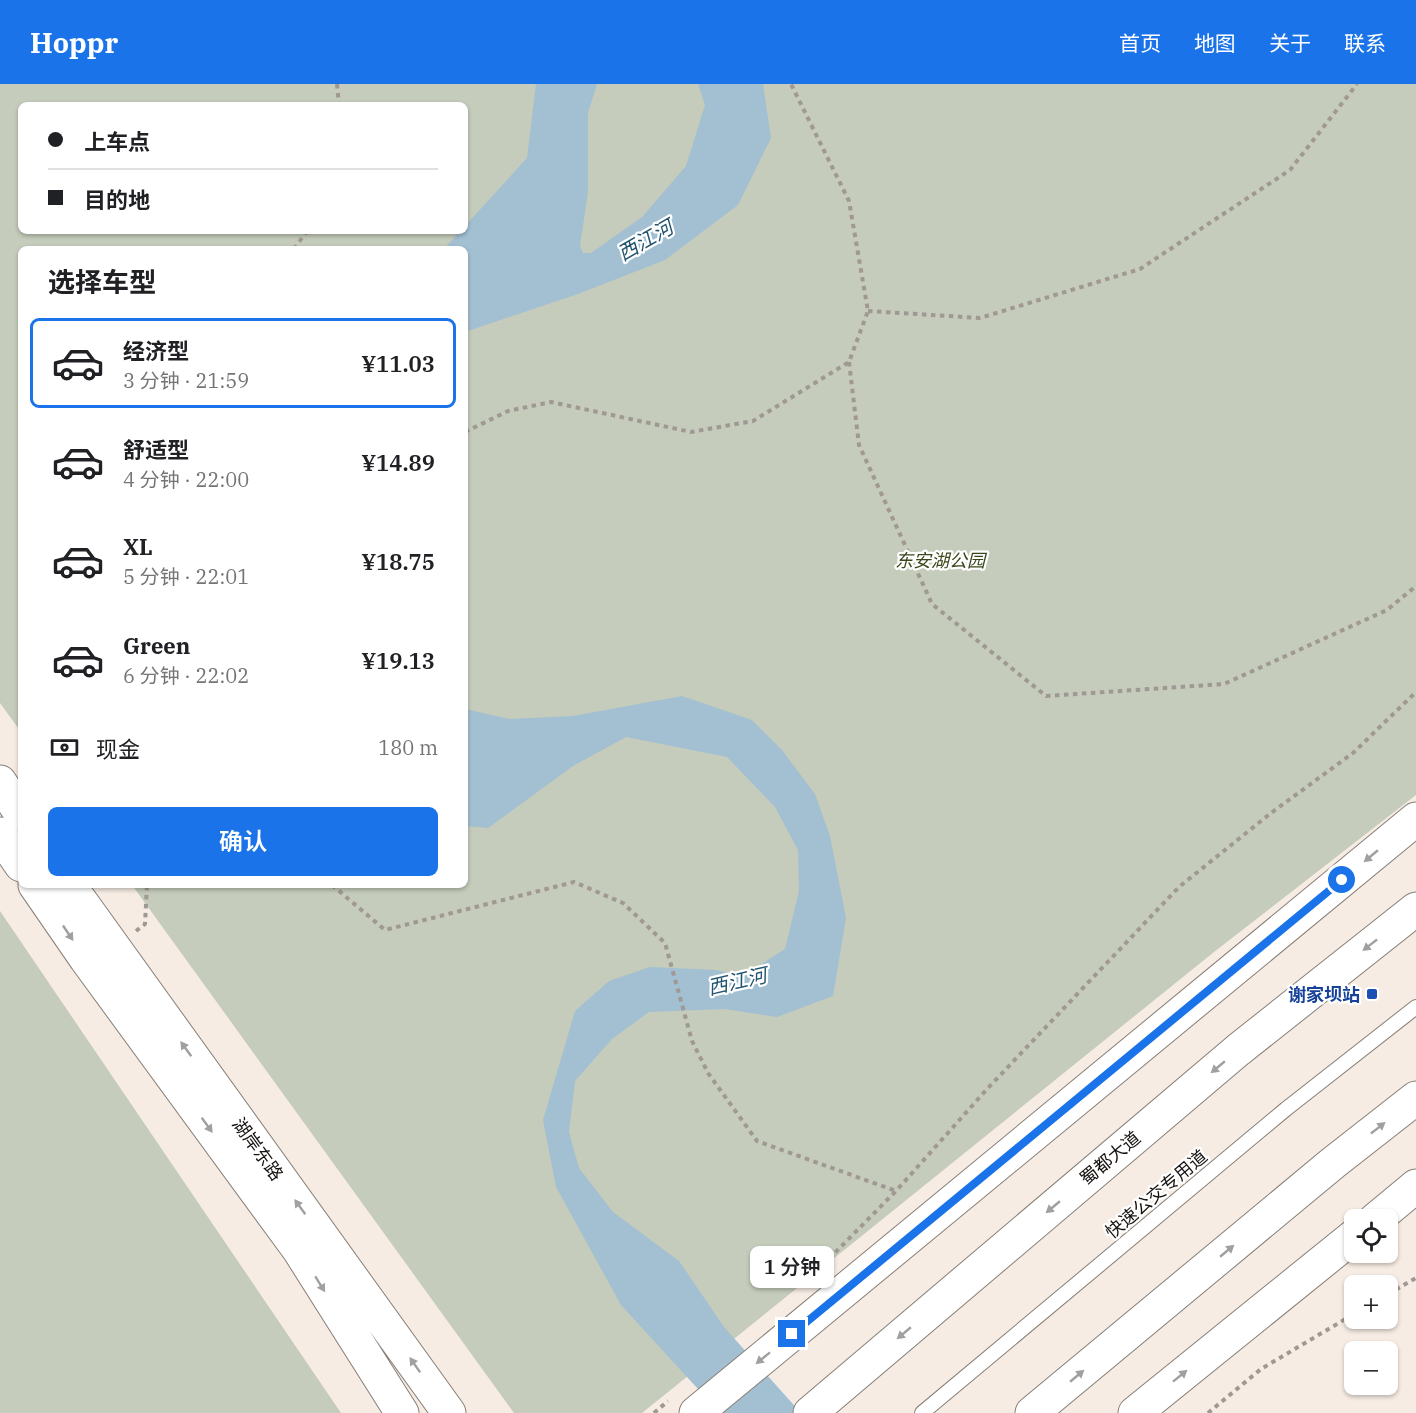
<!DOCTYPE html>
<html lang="zh">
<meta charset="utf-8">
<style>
body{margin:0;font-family:"IBM Plex Serif","Noto Sans SC",serif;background:#f2f2f2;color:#202124;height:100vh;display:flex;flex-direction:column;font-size:22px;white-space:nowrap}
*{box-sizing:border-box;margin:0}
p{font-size:20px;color:#757577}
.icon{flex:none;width:33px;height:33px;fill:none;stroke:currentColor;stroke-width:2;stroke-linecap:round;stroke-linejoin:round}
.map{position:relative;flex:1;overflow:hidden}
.details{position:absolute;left:18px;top:162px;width:450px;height:642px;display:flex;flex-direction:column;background:#fff;border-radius:9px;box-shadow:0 2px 4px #0004}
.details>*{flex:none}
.banner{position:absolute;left:18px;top:18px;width:450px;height:132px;border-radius:9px;box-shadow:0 2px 4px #0004;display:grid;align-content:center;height:132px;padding:0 30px;background:#fff}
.tools{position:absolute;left:1344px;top:1125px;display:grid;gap:12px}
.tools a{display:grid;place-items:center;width:54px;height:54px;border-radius:9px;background:#fff;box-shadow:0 2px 4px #0004;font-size:30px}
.end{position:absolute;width:27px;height:27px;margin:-14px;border:8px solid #1a73e8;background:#fff;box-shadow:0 0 0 3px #fff}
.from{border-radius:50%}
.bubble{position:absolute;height:42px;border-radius:9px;background:#fff;box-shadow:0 2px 4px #0004;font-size:20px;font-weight:600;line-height:42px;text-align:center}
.banner b{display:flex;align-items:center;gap:21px;height:57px;font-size:22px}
.banner b+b{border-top:2px solid #e0e0e0}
.banner i{width:15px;height:15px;background:#202124}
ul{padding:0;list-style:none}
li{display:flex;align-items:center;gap:18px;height:90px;margin:0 12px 9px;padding:0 18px;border:3px solid transparent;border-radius:9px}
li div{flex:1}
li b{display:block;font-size:22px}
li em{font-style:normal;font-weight:600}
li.on{border-color:#1a73e8}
li>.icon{width:54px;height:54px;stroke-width:1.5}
h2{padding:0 30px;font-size:27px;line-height:72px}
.pay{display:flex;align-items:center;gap:15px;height:66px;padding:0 30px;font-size:22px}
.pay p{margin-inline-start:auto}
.action{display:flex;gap:12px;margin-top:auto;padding:12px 30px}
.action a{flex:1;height:69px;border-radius:9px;background:#1a73e8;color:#fff;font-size:24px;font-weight:600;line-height:69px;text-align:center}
header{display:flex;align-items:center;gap:36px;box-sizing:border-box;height:84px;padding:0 30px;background:#1a73e8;color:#fff}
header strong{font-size:28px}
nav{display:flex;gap:33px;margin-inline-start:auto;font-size:21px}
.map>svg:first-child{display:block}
.green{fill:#c5ccbb;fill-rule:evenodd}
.water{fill:#a3bfd2}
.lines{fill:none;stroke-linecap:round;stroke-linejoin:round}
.service-casing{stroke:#877f77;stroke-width:16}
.tertiary-casing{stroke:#877f77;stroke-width:35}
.secondary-casing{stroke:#877f77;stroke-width:35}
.trunk-casing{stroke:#877f77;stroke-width:35}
.path{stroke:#a09892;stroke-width:4;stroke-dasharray:4.5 4.5;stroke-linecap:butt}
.service{stroke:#fff;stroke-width:14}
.tertiary{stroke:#fff;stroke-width:33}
.secondary{stroke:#fff;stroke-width:33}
.trunk{stroke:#fff;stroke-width:33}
.oneway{fill:#a1a09f}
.route{stroke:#1a73e8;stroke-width:8}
.transit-dot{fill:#1a4fb4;stroke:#fff;stroke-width:2}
.labels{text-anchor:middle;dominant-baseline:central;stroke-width:4.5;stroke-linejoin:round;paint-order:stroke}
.park-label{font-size:18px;font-style:italic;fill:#39481b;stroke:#fff}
.transit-label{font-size:18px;font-weight:bold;fill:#164399;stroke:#fff;text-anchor:end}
.street-label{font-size:18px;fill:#15110f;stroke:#fff}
.water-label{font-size:20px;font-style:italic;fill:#235470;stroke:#fff}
</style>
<header>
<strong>Hoppr</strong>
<nav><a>首页</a><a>地图</a><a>关于</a><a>联系</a></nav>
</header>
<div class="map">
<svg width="1416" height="1329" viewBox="0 0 1416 1329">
<rect width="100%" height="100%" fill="#f6ece4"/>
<path class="green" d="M 0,0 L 1416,0 L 1416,711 L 1214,868 L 642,1329 L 514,1329 L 132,801 L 465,801 L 465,165 L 21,165 L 21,648 L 0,619 ZM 21,21 L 465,21 L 465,147 L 21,147 Z
M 0,827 L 341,1329 L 0,1329 Z"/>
<path class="water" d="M 536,0 L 597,0 L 588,29 L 588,108 L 580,162 L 583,169 L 591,169 L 642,133 L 686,82 L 705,21 L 698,0 L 763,0 L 771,54 L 738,121 L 665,176 L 578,210 L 465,248 L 465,165 L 444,165 L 460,147 L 465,147 L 465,142 L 527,74 Z
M 682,612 L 752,636 L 782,666 L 815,710 L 830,752 L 846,834 L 833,912 L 777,933 L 724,925 L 649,928 L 612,955 L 575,997 L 569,1048 L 579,1084 L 613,1128 L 679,1177 L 724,1243 L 801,1329 L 720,1329 L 621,1221 L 556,1103 L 543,1036 L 575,927 L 609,897 L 650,883 L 716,886 L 743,892 L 785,865 L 799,807 L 798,766 L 775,723 L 727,673 L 626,653 L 573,682 L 488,744 L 465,742 L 465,625 L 510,635 L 573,632 Z"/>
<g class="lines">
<defs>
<path id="service" d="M 922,1329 L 1286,1025 L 1416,923"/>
<path id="tertiary" d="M 0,698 L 21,730
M 0,750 L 21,781
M 35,801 L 86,875 L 299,1166 L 402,1329
M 69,801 L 449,1329"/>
<path id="secondary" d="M 1375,1136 L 1416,1102
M 696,1329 L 1416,735
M 1135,1329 L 1354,1152"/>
<path id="trunk" d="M 810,1329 L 1238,966 L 1416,825
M 1032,1329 L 1333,1079 L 1416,1014"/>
</defs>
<use href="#service" class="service-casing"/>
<use href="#tertiary" class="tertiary-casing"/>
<use href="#secondary" class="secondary-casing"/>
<use href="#trunk" class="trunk-casing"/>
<path class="path" d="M 337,0 L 339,21
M 294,165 L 307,147
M 868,227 L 980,234 L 1140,185 L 1290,86 L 1357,0
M 849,278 L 859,361 L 932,520 L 1046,612 L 1224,600 L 1387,526 L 1416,502
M 465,348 L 508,327 L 551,318 L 691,348 L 753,337 L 849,278 L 868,227 L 849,117 L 791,0
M 332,801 L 385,846 L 574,798 L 623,819 L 665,859 L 692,957 L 708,989 L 757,1057 L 896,1107
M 136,847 L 145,840 L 147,801
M 810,1194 L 896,1107 L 988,1004 L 1179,803 L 1271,729 L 1353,669 L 1416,608
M 1388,1210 L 1416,1194
M 654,1329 L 668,1317
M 1208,1329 L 1261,1285 L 1354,1230"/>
<use href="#service" class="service"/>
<use href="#tertiary" class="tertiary"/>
<use href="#secondary" class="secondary"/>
<use href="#trunk" class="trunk"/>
</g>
<defs><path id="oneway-solid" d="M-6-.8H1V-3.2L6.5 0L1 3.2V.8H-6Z" transform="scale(1.5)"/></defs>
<g class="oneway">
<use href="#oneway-solid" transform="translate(1371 772) rotate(140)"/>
<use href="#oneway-solid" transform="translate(68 849) rotate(56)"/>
<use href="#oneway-solid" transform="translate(1370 861) rotate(142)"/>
<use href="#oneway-solid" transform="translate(186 965) rotate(-126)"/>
<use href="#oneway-solid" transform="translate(1218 983) rotate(140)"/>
<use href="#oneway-solid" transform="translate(207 1041) rotate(54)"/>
<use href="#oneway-solid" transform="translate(1378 1044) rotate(-38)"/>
<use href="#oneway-solid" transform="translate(300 1123) rotate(-126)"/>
<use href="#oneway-solid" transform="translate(1053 1123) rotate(140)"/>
<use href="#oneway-solid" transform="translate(1227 1167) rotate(-40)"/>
<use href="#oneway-solid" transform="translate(320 1200) rotate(58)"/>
<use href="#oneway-solid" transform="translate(904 1249) rotate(140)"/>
<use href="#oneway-solid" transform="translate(763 1274) rotate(141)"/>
<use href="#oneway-solid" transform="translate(415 1281) rotate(-125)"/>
<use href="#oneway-solid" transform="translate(1077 1292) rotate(-40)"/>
<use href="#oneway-solid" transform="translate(1180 1292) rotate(-39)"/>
</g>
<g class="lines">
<path class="route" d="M 792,1250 L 1342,796"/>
</g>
<rect class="transit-dot" x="1366" y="904" width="12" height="12" rx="3"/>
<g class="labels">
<g class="park-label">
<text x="940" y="476">东安湖公园</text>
</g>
<g class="transit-label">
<text x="1360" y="910">谢家坝站</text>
</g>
<g class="street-label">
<text transform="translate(258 1065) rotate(54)">湖岸东路</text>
<text transform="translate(1110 1074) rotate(-40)">蜀都大道</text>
<text transform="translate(1156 1110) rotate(-40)">快速公交专用道</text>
</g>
<g class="water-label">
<text transform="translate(645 156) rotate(-30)">西江河</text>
<text transform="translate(737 897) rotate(-13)">西江河</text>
</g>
</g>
</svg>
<div class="tools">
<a><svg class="icon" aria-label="locate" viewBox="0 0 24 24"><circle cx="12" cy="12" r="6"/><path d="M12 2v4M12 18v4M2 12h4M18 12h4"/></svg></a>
<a>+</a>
<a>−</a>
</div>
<i class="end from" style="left:1342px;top:796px"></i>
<i class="end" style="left:792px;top:1250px"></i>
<div class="bubble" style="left:750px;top:1162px;width:84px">1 分钟</div>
<div class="banner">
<b><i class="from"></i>上车点</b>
<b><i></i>目的地</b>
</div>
<section class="details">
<h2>选择车型</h2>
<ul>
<li class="on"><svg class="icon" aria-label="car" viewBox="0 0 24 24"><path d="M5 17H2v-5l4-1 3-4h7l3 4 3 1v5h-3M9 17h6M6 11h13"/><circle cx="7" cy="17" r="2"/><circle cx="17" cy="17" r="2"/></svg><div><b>经济型</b><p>3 分钟 · 21:59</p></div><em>¥11.03</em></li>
<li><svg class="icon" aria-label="car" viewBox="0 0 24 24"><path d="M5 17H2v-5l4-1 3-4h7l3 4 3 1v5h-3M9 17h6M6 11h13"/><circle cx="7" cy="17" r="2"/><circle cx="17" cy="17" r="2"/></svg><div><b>舒适型</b><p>4 分钟 · 22:00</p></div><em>¥14.89</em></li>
<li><svg class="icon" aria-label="car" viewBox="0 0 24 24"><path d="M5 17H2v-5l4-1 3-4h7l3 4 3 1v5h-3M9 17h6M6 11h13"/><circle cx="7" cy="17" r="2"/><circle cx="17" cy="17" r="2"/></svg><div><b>XL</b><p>5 分钟 · 22:01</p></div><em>¥18.75</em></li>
<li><svg class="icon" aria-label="car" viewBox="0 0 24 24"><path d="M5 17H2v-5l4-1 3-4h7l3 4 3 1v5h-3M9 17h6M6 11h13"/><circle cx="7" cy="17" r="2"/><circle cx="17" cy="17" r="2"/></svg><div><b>Green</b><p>6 分钟 · 22:02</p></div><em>¥19.13</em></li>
</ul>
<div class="pay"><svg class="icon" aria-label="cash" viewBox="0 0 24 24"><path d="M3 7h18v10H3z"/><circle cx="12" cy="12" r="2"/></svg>现金<p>180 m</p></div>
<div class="action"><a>确认</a></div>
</section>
</div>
